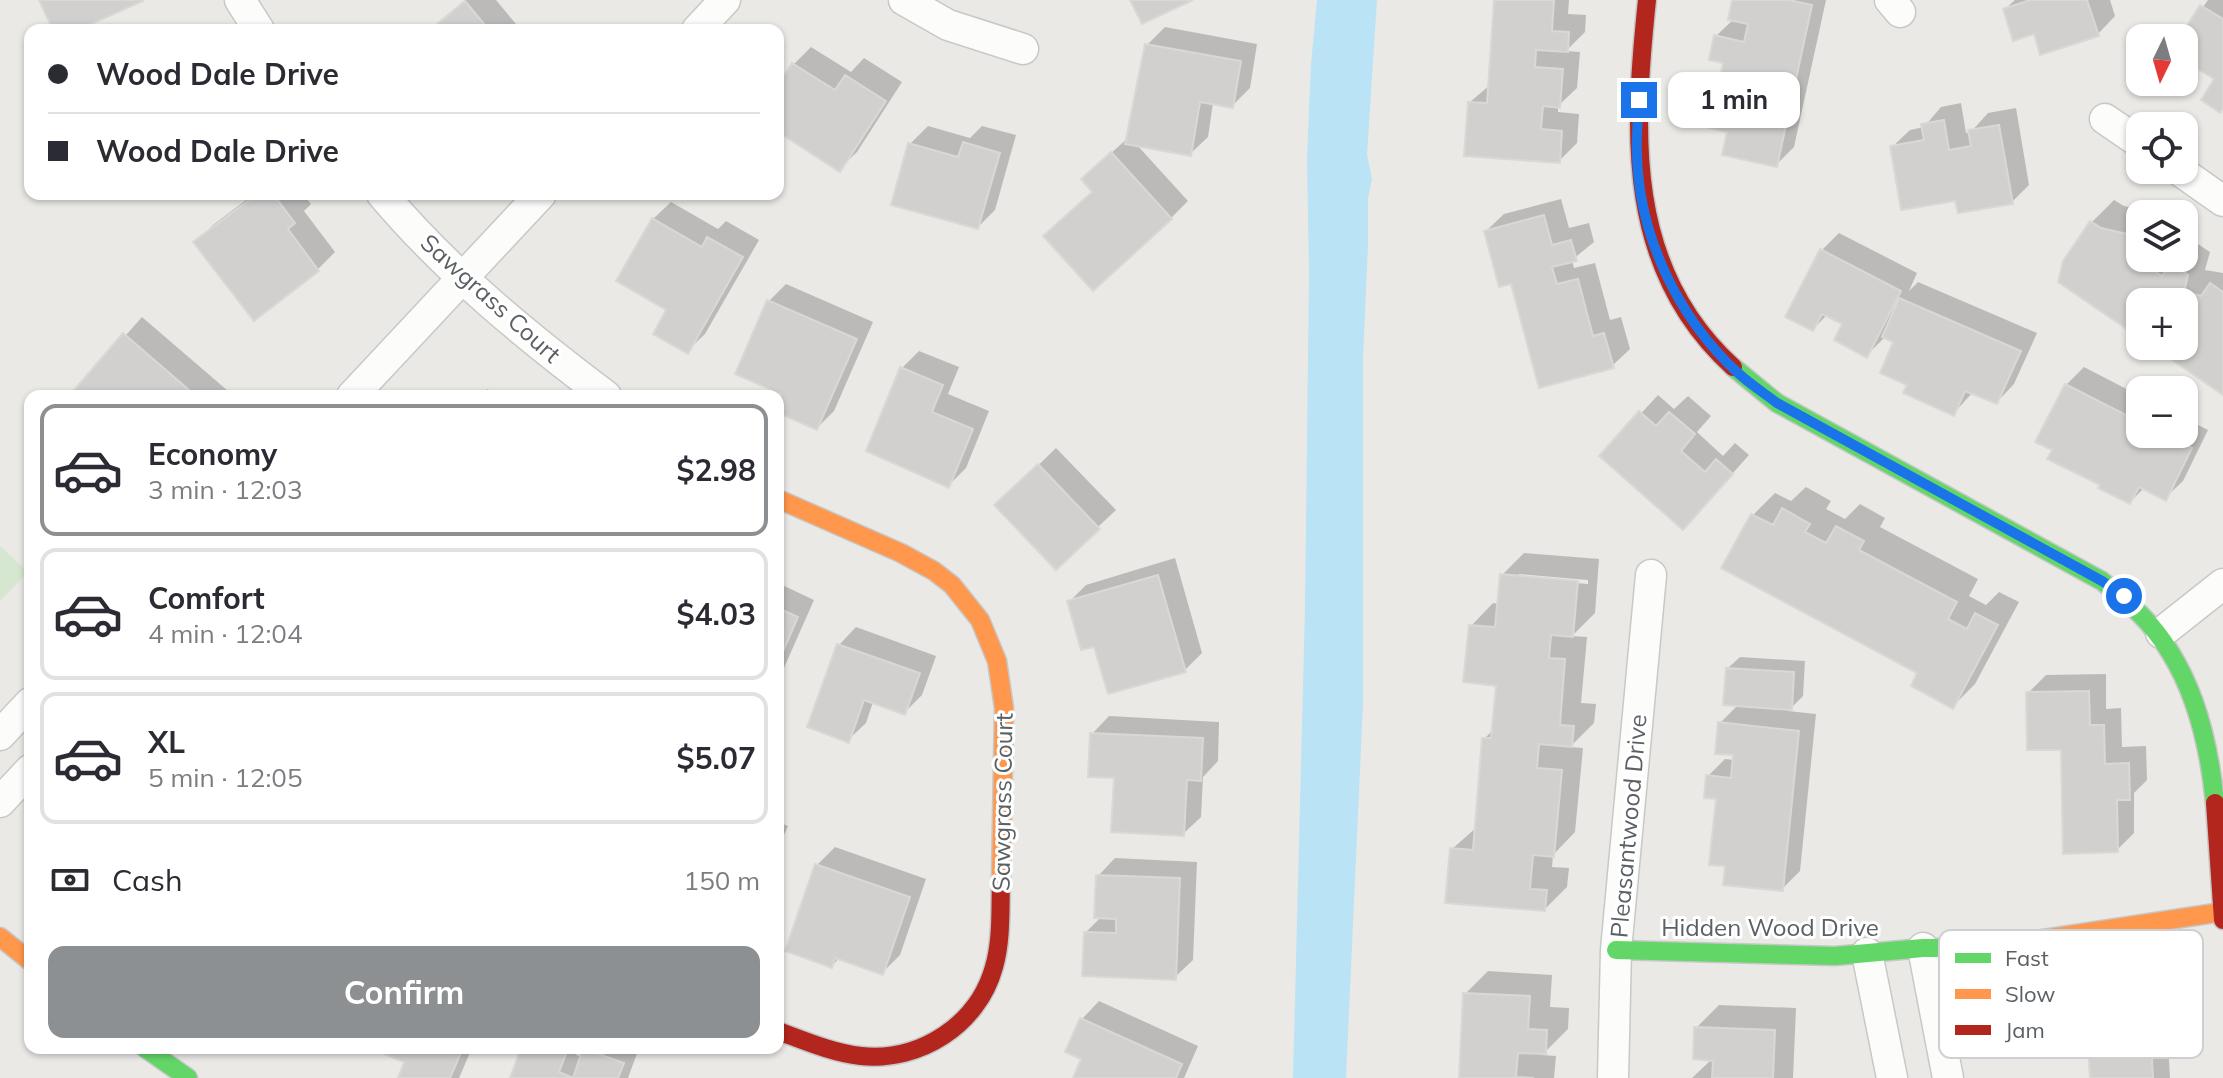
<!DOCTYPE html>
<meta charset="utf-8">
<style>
body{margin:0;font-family:Mulish,sans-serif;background:#f7f7f7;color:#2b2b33;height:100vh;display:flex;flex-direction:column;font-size:30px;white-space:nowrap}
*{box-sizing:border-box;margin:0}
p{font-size:26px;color:#7c7c81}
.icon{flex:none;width:44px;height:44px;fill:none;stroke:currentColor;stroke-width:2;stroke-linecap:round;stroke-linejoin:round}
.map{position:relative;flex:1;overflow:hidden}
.drawer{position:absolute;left:24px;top:390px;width:760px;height:664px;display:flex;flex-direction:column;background:#fff;border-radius:16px;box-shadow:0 2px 6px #0004}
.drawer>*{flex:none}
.top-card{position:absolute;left:24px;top:24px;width:760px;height:176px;border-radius:16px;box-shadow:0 2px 6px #0004;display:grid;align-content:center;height:176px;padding:0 24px;background:#fff}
.needle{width:52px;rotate:185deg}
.controls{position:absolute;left:2126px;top:24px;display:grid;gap:16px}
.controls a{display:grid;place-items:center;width:72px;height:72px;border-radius:16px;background:#fff;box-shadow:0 2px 6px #0004;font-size:40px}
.end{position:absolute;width:36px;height:36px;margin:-18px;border:10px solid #1a73e8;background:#fff;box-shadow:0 0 0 4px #fff}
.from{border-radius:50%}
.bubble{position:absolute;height:56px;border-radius:16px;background:#fff;box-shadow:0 2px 6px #0004;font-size:26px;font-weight:700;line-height:56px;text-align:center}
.top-card b{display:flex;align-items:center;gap:28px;height:76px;font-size:30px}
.top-card b+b{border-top:2px solid #e1e1e2}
.top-card i{width:20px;height:20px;background:#2b2b33}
ul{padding:14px 0 0;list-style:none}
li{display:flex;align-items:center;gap:24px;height:132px;margin:0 16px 12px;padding:0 8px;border:4px solid #e1e1e2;border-radius:16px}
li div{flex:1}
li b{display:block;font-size:30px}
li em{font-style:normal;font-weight:700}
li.selected{border-color:#8d9092}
li>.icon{width:72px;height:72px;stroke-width:1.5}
.pay{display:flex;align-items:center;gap:20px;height:88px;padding:0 24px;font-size:30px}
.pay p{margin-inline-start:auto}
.primary-button{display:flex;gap:16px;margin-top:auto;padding:16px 24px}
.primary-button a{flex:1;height:92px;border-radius:16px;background:#8d9092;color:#fff;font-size:32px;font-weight:700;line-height:92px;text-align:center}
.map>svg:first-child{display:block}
.green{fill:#d6e7d1}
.water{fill:#bae3f6}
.shadow{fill:#0003;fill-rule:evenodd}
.building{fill:#d2d0cf;stroke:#dad8d5;stroke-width:2}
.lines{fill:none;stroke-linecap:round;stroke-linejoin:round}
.street-casing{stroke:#c7c8c8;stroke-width:33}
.fast-casing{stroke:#c6c7c7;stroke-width:21}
.slow-casing{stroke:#c6c7c7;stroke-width:21}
.jam-casing{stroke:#c6c7c7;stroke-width:21}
.street{stroke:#fcfcfb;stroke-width:30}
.fast{stroke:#63d668;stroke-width:18}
.slow{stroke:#ff974d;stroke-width:18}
.jam{stroke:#b3261e;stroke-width:18}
.route{stroke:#1a73e8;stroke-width:10}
.labels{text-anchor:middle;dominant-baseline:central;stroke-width:6;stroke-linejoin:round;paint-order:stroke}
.street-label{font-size:24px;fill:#5b6064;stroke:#fff}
.key{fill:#fff;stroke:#cecfd0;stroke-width:2}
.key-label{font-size:22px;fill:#5b6064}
</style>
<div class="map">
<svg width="2223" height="1078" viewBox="0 0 2223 1078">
<rect width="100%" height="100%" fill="#ebe9e6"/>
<path class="green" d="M 0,546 L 28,572 L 0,601 Z"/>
<path class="water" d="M 1317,0 L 1377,0 L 1367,155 L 1372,179 L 1368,198 L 1368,244 L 1363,358 L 1363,704 L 1346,1078 L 1293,1078 L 1305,608 L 1309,273 L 1307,158 L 1311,64 Z"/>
<path class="shadow" d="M 465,0 L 496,0 L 521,30 L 429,30 Z
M 1496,0 L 1569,0 L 1568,14 L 1586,15 L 1585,32 L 1566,51 L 1580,52 L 1577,88 L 1558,106 L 1558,112 L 1579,114 L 1577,143 L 1559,161 L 1470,102 L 1490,85 Z
M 1734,0 L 1826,0 L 1794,147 L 1776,165 L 1729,130 L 1726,62 L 1716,36 L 1734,19 Z
M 2015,0 L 2110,0 L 2115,16 L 2098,34 L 2035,31 L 2005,9 Z
M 2208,0 L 2223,0 L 2223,107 L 2217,79 L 2199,67 L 2185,81 L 2184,38 L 2181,38 Z
M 1165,27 L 1257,44 L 1250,88 L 1232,106 L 1213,103 L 1208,137 L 1190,154 L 1137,145 L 1188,201 L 1171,218 L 1094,191 L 1101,162 L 1128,138 L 1147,45 Z
M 811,47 L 851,72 L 864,58 L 902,82 L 857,152 L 839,169 L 778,129 L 778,89 L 794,64 Z
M 1961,103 L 1966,133 L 1970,133 L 1988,113 L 2016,108 L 2029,185 L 2012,202 L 1957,199 L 1892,147 L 1910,130 L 1924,127 L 1941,107 Z
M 928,126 L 970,138 L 982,126 L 1016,135 L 995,210 L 978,227 L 910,144 Z
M 254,194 L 303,194 L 311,204 L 304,211 L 335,252 L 318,269 L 254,318 L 196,242 L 213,225 Z
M 1561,199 L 1569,228 L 1589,223 L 1594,242 L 1572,260 L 1574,268 L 1595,263 L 1610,320 L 1621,317 L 1630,349 L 1612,366 L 1513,281 L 1486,231 L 1504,214 Z
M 2114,200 L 2124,206 L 2156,214 L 2140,214 L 2140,258 L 2184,258 L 2184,253 L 2195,242 L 2210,252 L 2205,270 L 2223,273 L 2223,392 L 2155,346 L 2184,346 L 2184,302 L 2140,302 L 2140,336 L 2092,222 Z
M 671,202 L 718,229 L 726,221 L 759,240 L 705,334 L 687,351 L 669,309 L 653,219 Z
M 1839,233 L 1917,273 L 1909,291 L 1918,282 L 2037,333 L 2014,384 L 1997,402 L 1973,392 L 1954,413 L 1909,384 L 1896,341 L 1884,338 L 1867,355 L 1844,324 L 1827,315 L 1813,329 L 1822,250 Z
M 786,284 L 873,322 L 834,411 L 817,428 L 778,411 L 784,393 L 769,301 Z
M 142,317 L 228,391 L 223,396 L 72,396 Z
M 919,351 L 959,367 L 948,394 L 989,411 L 966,468 L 948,486 L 902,368 Z
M 2084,367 L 2140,396 L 2140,434 L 2184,434 L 2184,418 L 2208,430 L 2183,481 L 2165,498 L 2144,488 L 2130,502 L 2054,450 L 2066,385 Z
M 487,389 L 500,396 L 480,396 Z
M 1658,395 L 1674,409 L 1688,396 L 1711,416 L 1697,432 L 1723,456 L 1735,443 L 1749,455 L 1700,510 L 1602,456 Z
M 1056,448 L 1116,510 L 1098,527 L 1015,488 Z
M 1806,487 L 1831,501 L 1826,509 L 1845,519 L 1860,504 L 1885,518 L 1880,527 L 1978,579 L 1969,596 L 1986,605 L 1999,592 L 2019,602 L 1975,684 L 1953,706 L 1920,672 L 1753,515 L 1775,493 L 1791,501 Z
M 1524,553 L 1599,559 L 1595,613 L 1572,636 L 1587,637 L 1581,703 L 1596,704 L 1594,723 L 1570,747 L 1583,748 L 1575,832 L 1553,855 L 1552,867 L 1569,868 L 1567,887 L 1545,909 L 1452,849 L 1477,827 L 1484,739 L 1494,729 L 1498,684 L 1471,626 L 1493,603 L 1499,604 L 1502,575 ZM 1519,574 L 1588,580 L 1588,584 L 1519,578 Z
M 1175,558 L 1202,653 L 1185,670 L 1069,602 L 1086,585 Z
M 778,583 L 814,600 L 783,670 L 778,676 Z
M 856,627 L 936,656 L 922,695 L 904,713 L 873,702 L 866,723 L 848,740 L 839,645 Z
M 1740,657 L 1805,661 L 1803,696 L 1788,711 L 1816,714 L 1800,871 L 1782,889 L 1727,864 L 1718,797 L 1708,776 L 1725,759 L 1735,760 L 1736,753 L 1720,723 L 1739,704 L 1728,668 Z
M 2106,674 L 2106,709 L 2121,708 L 2122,747 L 2146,746 L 2147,780 L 2134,793 L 2134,833 L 2117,850 L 2063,748 L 2028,693 L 2046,675 Z
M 1109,716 L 1219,722 L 1218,761 L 1203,777 L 1201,817 L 1183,834 L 1116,776 L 1092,734 Z
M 778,822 L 788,826 L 778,849 Z
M 835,847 L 926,879 L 900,955 L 883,972 L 840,957 L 832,966 L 817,865 Z
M 1115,858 L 1197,862 L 1193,960 L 1175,977 L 1086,932 L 1101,917 L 1098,876 Z
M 1488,971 L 1552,975 L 1550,1007 L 1569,1008 L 1568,1029 L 1542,1055 L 1556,1056 L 1554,1078 L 1461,1078 L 1465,994 Z
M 2165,990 L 2170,1078 L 2092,1078 L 2088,1011 L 2105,994 Z
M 1099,1001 L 1198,1046 L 1184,1078 L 1075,1078 L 1084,1058 L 1082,1019 Z
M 1719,1005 L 1796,1008 L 1793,1078 L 1692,1078 L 1712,1059 L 1696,1028 Z
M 376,1048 L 472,1048 L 459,1078 L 400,1078 L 407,1061 Z
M 523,1048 L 578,1048 L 576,1055 L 582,1057 L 586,1048 L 639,1048 L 628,1078 L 512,1078 Z"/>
<path class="building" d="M 39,0 L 142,0 L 143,1 L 78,30 L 53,30 Z
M 1130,0 L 1193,0 L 1142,24 Z
M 1494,0 L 1554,0 L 1552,31 L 1569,32 L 1568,52 L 1536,50 L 1535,67 L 1563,69 L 1560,108 L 1543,106 L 1541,129 L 1562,131 L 1560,163 L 1464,156 L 1468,102 L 1487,103 Z
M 1732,0 L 1789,0 L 1812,5 L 1777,167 L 1722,155 L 1727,132 L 1709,128 L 1723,63 L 1709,60 L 1714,35 L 1744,42 L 1748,24 L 1728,20 Z
M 2030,0 L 2087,0 L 2099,36 L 2040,55 L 2034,34 L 2013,41 L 2003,9 Z
M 465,1 L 489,30 L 430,30 Z
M 2200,5 L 2223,19 L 2223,109 L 2220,113 L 2201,100 L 2214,79 L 2196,68 L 2186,84 L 2183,82 L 2184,38 L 2179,38 Z
M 1145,44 L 1241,61 L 1233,108 L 1200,102 L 1191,156 L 1125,144 Z
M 792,63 L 835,90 L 845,75 L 886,101 L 840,172 L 778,132 L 778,85 Z
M 1944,120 L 1949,150 L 1971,146 L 1968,130 L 1999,125 L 2013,204 L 1958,213 L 1955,201 L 1901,210 L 1890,146 L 1924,140 L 1921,124 Z
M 963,142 L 1000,153 L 978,229 L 891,205 L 908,143 L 958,157 Z
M 1111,152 L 1172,219 L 1093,291 L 1043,236 L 1092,192 L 1081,179 Z
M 257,194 L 273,194 L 295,223 L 288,229 L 319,271 L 254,321 L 193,242 Z
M 1544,215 L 1552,245 L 1571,240 L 1577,261 L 1552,267 L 1557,284 L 1578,279 L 1593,336 L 1604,333 L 1614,368 L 1539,388 L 1511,284 L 1499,287 L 1484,231 Z
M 652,218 L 702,247 L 707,237 L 743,257 L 688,354 L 653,334 L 666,310 L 616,281 Z
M 2090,221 L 2101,228 L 2140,237 L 2140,252 L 2136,258 L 2162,276 L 2171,263 L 2188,275 L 2184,292 L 2201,296 L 2210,283 L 2223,292 L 2223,395 L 2152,346 L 2184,346 L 2184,302 L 2140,302 L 2140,338 L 2058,282 L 2063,261 Z
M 1820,249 L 1901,291 L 1867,358 L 1834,340 L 1842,324 L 1822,314 L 1813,331 L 1785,317 Z
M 1899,298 L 2021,351 L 1997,404 L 1965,391 L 1954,416 L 1903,393 L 1907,385 L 1880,373 L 1893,342 L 1882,337 Z
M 767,300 L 857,339 L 817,430 L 778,413 L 781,394 L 735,374 Z
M 123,333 L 196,396 L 69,396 Z
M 900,367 L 943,385 L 932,412 L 973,429 L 949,488 L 866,451 Z
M 2065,384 L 2140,422 L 2140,434 L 2164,434 L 2192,448 L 2166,501 L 2139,487 L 2130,504 L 2098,488 L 2100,485 L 2047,459 L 2052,450 L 2035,442 Z
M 1639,411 L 1656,426 L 1669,412 L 1695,434 L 1681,451 L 1705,472 L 1716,459 L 1733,474 L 1683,530 L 1599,456 Z
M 1038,464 L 1100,529 L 1056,570 L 994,505 Z
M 1782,508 L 1810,524 L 1805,532 L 1826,543 L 1836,526 L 1864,541 L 1859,550 L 1957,602 L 1948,619 L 1967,629 L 1975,613 L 1998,625 L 1953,709 L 1911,686 L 1917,673 L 1721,568 L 1751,514 L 1773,525 Z
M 1500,574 L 1578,581 L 1573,637 L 1551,635 L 1549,658 L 1565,659 L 1560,725 L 1574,726 L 1572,747 L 1539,744 L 1537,768 L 1562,770 L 1554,857 L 1533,855 L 1530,889 L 1547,890 L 1545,911 L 1445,903 L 1450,848 L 1473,850 L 1482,738 L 1491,738 L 1496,686 L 1463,682 L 1469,625 L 1495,627 Z
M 1158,575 L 1186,672 L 1108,694 L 1094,647 L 1081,650 L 1067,601 Z
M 778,608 L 798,617 L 778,663 Z
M 837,644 L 920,673 L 905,715 L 864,700 L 849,743 L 807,727 Z
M 1726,668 L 1794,672 L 1792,710 L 1723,705 Z
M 2089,691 L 2090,725 L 2104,725 L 2105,764 L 2129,763 L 2130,800 L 2117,800 L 2118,852 L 2063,854 L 2061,750 L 2027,750 L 2026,692 Z
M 1718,722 L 1799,731 L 1783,891 L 1723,885 L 1725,866 L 1709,865 L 1716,799 L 1704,798 L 1706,775 L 1731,778 L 1733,755 L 1715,754 Z
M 1090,733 L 1203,738 L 1201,781 L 1187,780 L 1184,836 L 1111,832 L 1114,778 L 1088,777 Z
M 815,864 L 910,897 L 883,975 L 835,958 L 832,968 L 785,951 Z
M 1096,875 L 1180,878 L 1176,980 L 1082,976 L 1084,932 L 1116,933 L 1116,919 L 1094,918 Z
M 1463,993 L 1530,996 L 1528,1029 L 1547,1030 L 1546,1054 L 1518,1053 L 1516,1077 L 1534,1078 L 1459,1078 Z
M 2149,1007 L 2153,1078 L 2090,1078 L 2086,1010 Z
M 1080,1018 L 1182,1064 L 1176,1078 L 1073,1078 L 1081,1059 L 1065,1052 Z
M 1694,1027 L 1775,1030 L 1773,1078 L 1712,1078 L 1713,1061 L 1693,1059 Z
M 370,1048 L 463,1048 L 450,1078 L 398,1078 L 404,1062 Z
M 521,1048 L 568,1049 L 559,1072 L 573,1078 L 583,1048 L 624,1063 L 618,1078 L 510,1078 Z"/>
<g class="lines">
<defs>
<path id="street" d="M 240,0 L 259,30
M 904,0 L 948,25 L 1023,49
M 1890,0 L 1900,12
M 697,30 L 725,0
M 2105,119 L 2140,143
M 2179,170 L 2223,201
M 382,194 C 447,271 526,336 606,396
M 352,396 L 541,194
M 2161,633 L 2223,584
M 0,735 L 30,703
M 0,802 L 30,770
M 1923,948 L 1948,1078
M 1867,953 L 1892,1078
M 1613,1078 L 1616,950 L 1651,575"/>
<path id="fast" d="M 1733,367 L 1777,403 L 2102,581 C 2115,592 2128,602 2140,614 C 2190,664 2208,734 2215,803
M 1616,950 L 1835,956 L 1923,948 L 1985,948 L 2029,941
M 145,1048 L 188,1078"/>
<path id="slow" d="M 778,499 L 901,553 L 934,571 L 952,585 L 980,620 L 997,661 L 1004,708 L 1001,881
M 0,937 L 30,961
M 2029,941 L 2222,912"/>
<path id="jam" d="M 1647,0 C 1633,133 1625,269 1733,367
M 2215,803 L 2223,920
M 778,1031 C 805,1041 833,1053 861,1056 C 920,1062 978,1025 994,967 C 1002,939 1000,909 1001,881"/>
</defs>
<use href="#street" class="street-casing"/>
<use href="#fast" class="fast-casing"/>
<use href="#slow" class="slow-casing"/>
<use href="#jam" class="jam-casing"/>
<use href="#street" class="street"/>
<use href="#fast" class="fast"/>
<use href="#slow" class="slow"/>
<use href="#jam" class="jam"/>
</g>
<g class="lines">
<path class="route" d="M 1639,100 C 1638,118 1636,137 1637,155 C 1639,236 1678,318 1738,373 C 1750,384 1764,393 1777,403 L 2102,581 L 2124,596"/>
</g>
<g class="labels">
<g class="street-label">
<text transform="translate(491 298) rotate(42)">Sawgrass Court</text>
<text transform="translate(1002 802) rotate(-89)">Sawgrass Court</text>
<text transform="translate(1628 826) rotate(-85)">Pleasantwood Drive</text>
<text x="1770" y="927">Hidden Wood Drive</text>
</g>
</g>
<rect x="1939" y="930" width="264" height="128" rx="12" class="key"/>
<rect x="1955" y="953" width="36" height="10" fill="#63d668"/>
<rect x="1955" y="989" width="36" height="10" fill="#ff974d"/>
<rect x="1955" y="1025" width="36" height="10" fill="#b3261e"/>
<g class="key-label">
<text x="2005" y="966">Fast</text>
<text x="2005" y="1002">Slow</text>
<text x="2005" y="1038">Jam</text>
</g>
</svg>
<div class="controls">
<a><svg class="needle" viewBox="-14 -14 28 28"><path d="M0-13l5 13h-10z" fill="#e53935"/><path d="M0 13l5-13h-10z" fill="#7c7c81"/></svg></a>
<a><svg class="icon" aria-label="locate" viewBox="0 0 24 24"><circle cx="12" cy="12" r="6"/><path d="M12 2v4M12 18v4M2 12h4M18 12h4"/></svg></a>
<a><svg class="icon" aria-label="layers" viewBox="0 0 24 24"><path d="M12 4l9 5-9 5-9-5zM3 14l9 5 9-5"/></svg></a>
<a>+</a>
<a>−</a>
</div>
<i class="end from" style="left:2124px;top:596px"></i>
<i class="end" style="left:1639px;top:100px"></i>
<div class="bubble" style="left:1668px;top:72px;width:132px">1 min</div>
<div class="top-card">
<b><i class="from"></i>Wood Dale Drive</b>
<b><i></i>Wood Dale Drive</b>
</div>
<section class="drawer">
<ul>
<li class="selected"><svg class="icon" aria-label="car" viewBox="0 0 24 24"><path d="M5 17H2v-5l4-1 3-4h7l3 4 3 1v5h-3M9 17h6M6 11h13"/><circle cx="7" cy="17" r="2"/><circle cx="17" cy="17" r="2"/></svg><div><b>Economy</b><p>3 min · 12:03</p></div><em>$2.98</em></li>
<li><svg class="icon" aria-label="car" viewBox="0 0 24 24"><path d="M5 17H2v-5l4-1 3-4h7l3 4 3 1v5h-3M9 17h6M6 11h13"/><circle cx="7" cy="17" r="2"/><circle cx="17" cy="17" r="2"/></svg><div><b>Comfort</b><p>4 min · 12:04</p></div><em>$4.03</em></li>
<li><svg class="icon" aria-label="car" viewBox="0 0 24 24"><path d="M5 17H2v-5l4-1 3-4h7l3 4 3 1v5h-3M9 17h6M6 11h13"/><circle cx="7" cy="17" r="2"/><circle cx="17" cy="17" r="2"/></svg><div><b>XL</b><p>5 min · 12:05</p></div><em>$5.07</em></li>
</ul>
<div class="pay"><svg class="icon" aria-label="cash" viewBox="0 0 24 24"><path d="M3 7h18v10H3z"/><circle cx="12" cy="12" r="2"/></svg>Cash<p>150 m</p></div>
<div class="primary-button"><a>Confirm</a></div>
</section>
</div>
